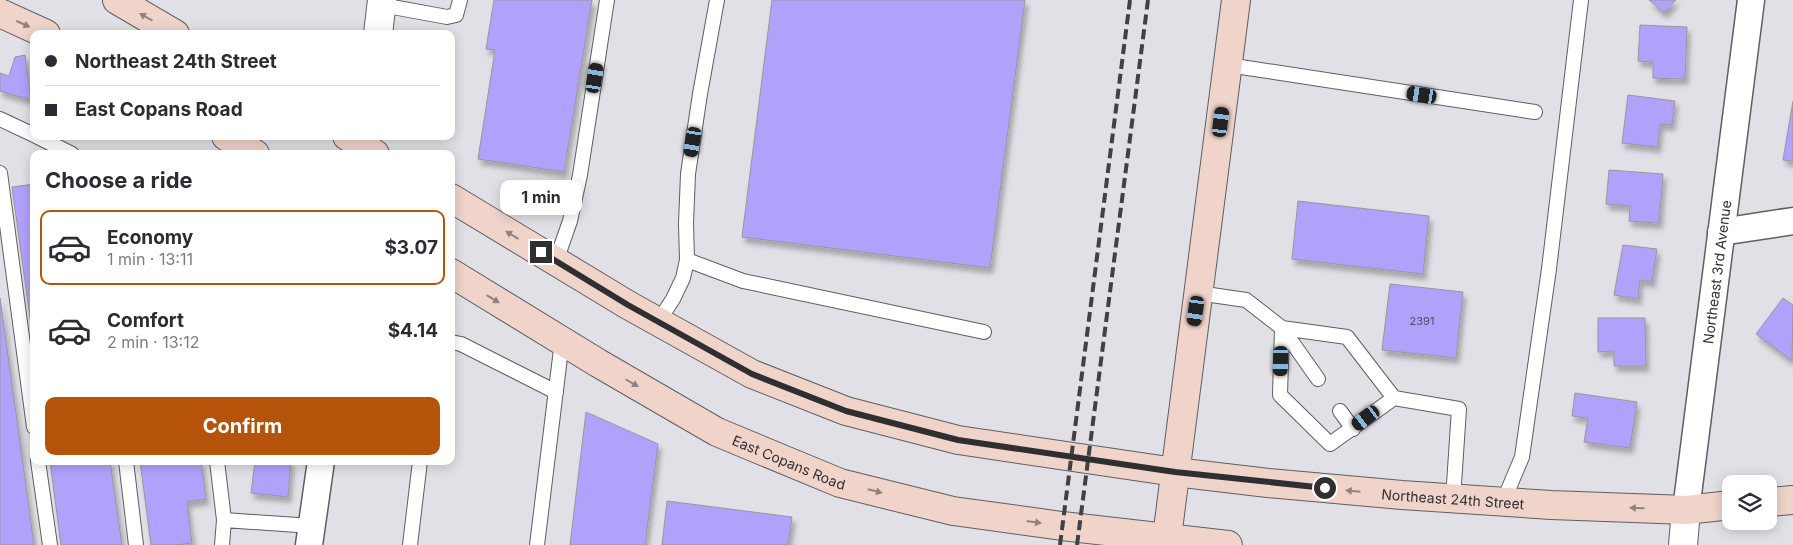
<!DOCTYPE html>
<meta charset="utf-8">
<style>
body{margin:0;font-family:Inter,sans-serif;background:#f7f7f7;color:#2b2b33;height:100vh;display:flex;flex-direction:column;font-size:19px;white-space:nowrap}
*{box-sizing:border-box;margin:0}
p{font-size:16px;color:#7c7c81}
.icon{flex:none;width:28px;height:28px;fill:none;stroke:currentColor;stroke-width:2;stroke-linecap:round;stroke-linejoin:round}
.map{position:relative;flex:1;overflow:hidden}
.side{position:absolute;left:30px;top:150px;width:425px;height:315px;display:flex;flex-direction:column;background:#fff;border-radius:10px;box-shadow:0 2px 12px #0003}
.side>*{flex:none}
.banner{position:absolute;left:30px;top:30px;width:425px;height:110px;border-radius:10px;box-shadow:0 2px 12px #0003;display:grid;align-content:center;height:110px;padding:0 15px;background:#fff}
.fabs{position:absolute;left:1722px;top:475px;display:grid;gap:10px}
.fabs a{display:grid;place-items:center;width:55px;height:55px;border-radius:10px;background:#fff;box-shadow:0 2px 12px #0003;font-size:25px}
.end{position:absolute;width:22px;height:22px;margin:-11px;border:6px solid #2f2f31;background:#fff;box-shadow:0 0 0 2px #fff}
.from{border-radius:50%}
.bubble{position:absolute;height:35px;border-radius:10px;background:#fff;box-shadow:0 2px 12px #0003;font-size:16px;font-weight:700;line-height:35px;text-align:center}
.car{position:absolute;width:15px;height:30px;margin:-15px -8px;border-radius:6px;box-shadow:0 0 4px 1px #0007;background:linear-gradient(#222 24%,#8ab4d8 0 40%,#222 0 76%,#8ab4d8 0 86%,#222 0)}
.banner b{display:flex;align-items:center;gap:18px;height:48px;font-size:19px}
.banner b+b{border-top:1px solid #e1e1e2}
.banner i{width:12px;height:12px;background:#2b2b33}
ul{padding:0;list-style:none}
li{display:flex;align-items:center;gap:15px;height:75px;margin:0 10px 8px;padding:0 5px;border:2px solid transparent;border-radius:10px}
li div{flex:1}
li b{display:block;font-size:19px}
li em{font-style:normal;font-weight:700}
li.current{border-color:#b45309}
li>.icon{width:45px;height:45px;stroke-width:1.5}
h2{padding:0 15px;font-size:22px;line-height:60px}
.button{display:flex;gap:10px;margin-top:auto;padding:10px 15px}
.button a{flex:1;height:58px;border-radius:10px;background:#b45309;color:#fff;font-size:20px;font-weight:700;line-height:58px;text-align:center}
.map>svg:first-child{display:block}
.building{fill:#b1a1fb;stroke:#97979d;filter:url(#shadow)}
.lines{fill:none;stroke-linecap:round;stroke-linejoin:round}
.service-casing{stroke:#5e5e63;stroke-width:16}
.minor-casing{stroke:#5e5e63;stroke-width:29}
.tertiary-casing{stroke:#5e5e63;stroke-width:30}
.secondary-casing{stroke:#5e5e63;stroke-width:30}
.service{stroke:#fff;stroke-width:14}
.minor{stroke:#fff;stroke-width:26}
.tertiary{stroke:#fff;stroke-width:28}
.secondary{stroke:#f0d4ca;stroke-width:28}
.rail{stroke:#414143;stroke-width:4;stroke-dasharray:10 5;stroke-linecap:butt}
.oneway{fill:#90827e}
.route{stroke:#2f2f31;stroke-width:6}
.labels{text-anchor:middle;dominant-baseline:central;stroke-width:4.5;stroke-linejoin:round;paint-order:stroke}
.number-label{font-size:11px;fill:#504c64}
.street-label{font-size:14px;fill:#2f2f31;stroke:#fff}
</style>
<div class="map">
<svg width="1793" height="545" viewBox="0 0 1793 545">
<defs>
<filter id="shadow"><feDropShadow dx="3" dy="5.5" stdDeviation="2.5" flood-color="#0004"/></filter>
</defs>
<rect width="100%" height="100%" fill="#e1e0e6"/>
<path class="building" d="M 494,0 L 592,0 L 564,172 L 478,159 L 495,50 L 486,49 Z
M 772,0 L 1025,0 L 990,268 L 742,237 Z
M 1649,0 L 1676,0 L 1664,13 Z
M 1640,25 L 1687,27 L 1685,79 L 1653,78 L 1653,62 L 1638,61 Z
M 25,55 L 31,100 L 0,91 L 0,73 L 9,76 L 15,57 Z
M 1628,95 L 1675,101 L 1672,125 L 1660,124 L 1658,147 L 1622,143 Z
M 1793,101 L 1793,161 L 1783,160 Z
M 1609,170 L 1663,174 L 1659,223 L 1629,221 L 1630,206 L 1606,204 Z
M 34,184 L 34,346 L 12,187 Z
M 1298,201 L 1429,216 L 1423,274 L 1292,259 Z
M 1623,245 L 1657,249 L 1652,282 L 1640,280 L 1638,299 L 1614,295 Z
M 1390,284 L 1463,292 L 1456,358 L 1382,350 Z
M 0,298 L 16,413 L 34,545 L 0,545 Z
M 1783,298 L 1793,305 L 1792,361 L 1756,334 Z
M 1598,318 L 1645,318 L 1646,366 L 1614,366 L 1614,351 L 1598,352 Z
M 1575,393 L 1637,402 L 1630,448 L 1584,442 L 1588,418 L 1572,416 Z
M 586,412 L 658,444 L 645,545 L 570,545 Z
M 50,461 L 110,461 L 122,545 L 61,545 Z
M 140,461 L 201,461 L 206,499 L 187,502 L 192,543 L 175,545 L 151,545 Z
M 255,461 L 291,461 L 288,497 L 251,493 Z
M 667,501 L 792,517 L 788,545 L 662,545 Z"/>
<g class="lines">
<defs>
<path id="service" d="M 382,5 L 447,17 L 456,15 L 460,0
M 1228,65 L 1535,112
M 0,119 L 34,135
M 36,136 L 72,154
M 0,173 L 34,427
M 687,260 L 743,281 L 984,332
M 556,261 L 570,221 L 580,175 L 607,0
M 1198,293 L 1246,300 L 1282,328 L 1280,395 L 1330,444 L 1394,398 L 1459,409 L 1453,499
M 658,322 L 673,299 L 683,278 L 687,260 L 686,223 L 688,174 L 700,94 L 717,0
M 1282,328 L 1347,337 L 1394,398
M 1282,328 L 1318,379
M 451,342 L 461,344 L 556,392
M 1340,411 L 1353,429
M 38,461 L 50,545
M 126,461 L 136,545
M 217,461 L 224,520 L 222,545
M 1503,502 L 1522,457 L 1549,269 L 1581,0
M 224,520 L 312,526
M 410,545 L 420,461
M 537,545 L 562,341"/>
<g id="minor">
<path d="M 1721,232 L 1793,221"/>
<path id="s1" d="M 1686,510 L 1751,0"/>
<path d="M 309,545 L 321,461"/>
</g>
<path id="tertiary" d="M 378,34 L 382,0
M 1683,545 L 1686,510"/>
<g id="secondary">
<path d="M 117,0 L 175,34"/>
<path d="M 0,13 L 46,34"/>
<path d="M 226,136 L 255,154"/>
<path d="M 347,136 L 375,154"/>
<path id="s2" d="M 451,198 L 628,305 L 752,374 L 846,411 L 958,440 L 1175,472 L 1268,483 L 1402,495 L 1551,505 L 1686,510 L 1731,505"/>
<path id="s3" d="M 451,273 L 598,363 L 717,432 L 840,483 L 953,511 L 1062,526 L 1228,545"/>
<path d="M 1769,502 L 1793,500"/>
<path d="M 1166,545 L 1236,0"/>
</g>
</defs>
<use href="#service" class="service-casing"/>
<use href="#minor" class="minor-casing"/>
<use href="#tertiary" class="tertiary-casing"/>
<use href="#secondary" class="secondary-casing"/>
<use href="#service" class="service"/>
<use href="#minor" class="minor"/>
<use href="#tertiary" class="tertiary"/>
<use href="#secondary" class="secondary"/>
<path class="rail" d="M 1060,545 L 1130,0
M 1077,545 L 1148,0"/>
</g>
<defs><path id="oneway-solid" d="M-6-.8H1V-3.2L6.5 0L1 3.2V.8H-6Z" transform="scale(1.25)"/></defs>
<g class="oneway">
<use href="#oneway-solid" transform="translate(146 17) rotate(-150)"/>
<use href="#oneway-solid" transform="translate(23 24) rotate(24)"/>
<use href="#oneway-solid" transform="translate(512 235) rotate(-149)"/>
<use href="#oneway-solid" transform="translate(493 299) rotate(31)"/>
<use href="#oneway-solid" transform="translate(632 383) rotate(30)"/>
<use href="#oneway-solid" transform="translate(875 491) rotate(14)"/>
<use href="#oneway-solid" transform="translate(1353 491) rotate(-175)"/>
<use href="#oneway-solid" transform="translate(1637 508) rotate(-178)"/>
<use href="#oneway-solid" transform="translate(1034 522) rotate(8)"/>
</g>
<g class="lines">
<path class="route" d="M 541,252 L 628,305 L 752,374 L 846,411 L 958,440 L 1175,472 L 1325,488"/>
</g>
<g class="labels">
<g class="number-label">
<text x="1422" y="321">2391</text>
</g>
<g class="street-label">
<text stroke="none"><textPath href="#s1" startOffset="240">Northeast 3rd Avenue</textPath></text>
<text stroke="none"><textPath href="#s3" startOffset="388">East Copans Road</textPath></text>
<text stroke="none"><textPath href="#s2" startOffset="1064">Northeast 24th Street</textPath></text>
</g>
</g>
</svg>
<div class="fabs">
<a><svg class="icon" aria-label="layers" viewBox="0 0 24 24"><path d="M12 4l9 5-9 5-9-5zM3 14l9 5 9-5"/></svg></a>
</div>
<i class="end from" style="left:1325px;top:488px"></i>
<i class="end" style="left:541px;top:252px"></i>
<div class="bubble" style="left:500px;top:180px;width:82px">1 min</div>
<i class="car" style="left:595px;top:78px;rotate:9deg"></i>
<i class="car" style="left:1422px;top:95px;rotate:279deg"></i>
<i class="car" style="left:1221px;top:122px;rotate:7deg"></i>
<i class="car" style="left:693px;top:142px;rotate:189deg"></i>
<i class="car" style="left:1196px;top:311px;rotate:188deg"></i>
<i class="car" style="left:1281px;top:361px;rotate:182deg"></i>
<i class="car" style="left:1366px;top:418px;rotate:233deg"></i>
<div class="banner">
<b><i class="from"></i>Northeast 24th Street</b>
<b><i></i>East Copans Road</b>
</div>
<section class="side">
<h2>Choose a ride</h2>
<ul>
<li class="current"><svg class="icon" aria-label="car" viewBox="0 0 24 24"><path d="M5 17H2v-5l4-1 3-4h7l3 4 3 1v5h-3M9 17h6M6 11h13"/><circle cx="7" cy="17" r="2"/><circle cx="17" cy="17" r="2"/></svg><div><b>Economy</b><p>1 min · 13:11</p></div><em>$3.07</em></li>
<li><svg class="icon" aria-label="car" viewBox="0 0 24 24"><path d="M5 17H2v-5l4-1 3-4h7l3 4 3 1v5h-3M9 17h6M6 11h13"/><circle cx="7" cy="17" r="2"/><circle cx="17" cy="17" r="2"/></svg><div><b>Comfort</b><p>2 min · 13:12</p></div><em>$4.14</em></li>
</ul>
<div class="button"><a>Confirm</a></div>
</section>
</div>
